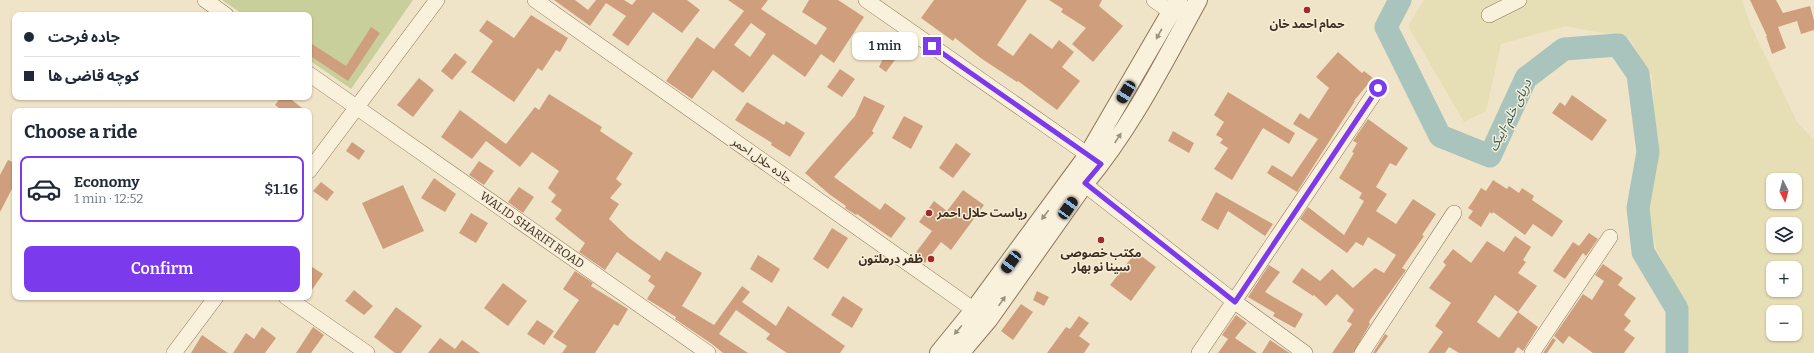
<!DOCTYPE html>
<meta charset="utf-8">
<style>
body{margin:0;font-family:Bitter,"Noto Sans Arabic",serif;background:#f2f2f3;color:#1f2937;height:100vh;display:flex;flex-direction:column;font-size:15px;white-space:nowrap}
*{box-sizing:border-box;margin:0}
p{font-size:13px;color:#747a83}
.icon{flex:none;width:22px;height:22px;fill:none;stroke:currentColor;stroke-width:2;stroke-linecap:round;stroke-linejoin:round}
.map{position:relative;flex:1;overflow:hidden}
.sheet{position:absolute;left:12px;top:108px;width:300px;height:192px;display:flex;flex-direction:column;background:#fff;border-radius:8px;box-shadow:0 1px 3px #0004}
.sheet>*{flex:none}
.banner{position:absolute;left:12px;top:12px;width:300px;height:88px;border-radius:8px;box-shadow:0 1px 3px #0004;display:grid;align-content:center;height:88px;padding:0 12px;background:#fff}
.needle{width:26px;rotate:174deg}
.fabs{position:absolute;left:1766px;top:173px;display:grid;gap:8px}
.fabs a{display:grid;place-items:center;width:36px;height:36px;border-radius:8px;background:#fff;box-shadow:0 1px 3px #0004;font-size:20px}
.end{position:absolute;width:18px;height:18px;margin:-9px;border:5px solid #7c3aed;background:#fff;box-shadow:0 0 0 2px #fff}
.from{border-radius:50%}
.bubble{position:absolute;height:28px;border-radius:8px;background:#fff;box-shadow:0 1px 3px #0004;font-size:13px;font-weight:600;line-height:28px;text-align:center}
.car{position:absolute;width:12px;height:24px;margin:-12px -6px;border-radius:5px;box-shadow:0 0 3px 1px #0007;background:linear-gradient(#222 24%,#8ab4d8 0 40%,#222 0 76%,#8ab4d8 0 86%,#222 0)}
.banner b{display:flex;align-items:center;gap:14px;height:38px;font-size:15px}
.banner b+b{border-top:1px solid #e0e1e3}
.banner i{width:10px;height:10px;background:#1f2937}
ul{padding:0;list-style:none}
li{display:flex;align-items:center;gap:12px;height:66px;margin:0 8px 6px;padding:0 4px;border:2px solid transparent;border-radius:8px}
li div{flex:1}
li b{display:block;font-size:15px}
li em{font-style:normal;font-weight:600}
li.on{border-color:#7c3aed}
li>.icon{width:36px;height:36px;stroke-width:1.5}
h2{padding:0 12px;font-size:18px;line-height:48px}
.cta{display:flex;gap:8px;margin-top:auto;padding:8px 12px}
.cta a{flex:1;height:46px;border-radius:8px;background:#7c3aed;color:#fff;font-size:16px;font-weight:600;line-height:46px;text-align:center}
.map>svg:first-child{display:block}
.farmland{fill:#e6deb5;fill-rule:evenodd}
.green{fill:#c9cf9b}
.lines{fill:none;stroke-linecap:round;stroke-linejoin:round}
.river{stroke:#a9c4bc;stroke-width:23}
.building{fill:#cf9f7d;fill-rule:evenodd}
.minor-casing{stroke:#8d765c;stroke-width:16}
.tertiary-casing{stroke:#8d765c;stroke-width:20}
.minor{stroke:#faf1dc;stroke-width:15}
.tertiary{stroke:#faf1dc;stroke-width:18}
.oneway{fill:#9c907e}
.route{stroke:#7c3aed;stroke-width:5}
.poi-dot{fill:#9e2a2b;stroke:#f7eed8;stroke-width:1.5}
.labels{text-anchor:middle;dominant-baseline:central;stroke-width:3;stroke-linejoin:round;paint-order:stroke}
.poi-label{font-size:12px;font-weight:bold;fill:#3d2e20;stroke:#f7eed8}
.street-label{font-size:12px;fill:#3d2e20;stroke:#f7eed8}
.water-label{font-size:13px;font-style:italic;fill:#2f5d5a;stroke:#f7eed8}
</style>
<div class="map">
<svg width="1814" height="353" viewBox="0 0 1814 353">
<rect width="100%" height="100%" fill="#f0e4c8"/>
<path class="farmland" d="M 1424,0 L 1742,0 L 1751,26 L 1797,122 L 1814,140 L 1814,353 L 1689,353 L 1688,309 L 1656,249 L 1648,206 L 1656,150 L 1652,77 L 1629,38 L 1565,26 L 1501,44 L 1486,111 L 1464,122 L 1408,26 ZM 1773,180 L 1795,180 L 1795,202 L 1773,202 ZM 1773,224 L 1795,224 L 1795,246 L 1773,246 ZM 1773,268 L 1795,268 L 1795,290 L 1773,290 ZM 1773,312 L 1795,312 L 1795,334 L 1773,334 Z"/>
<path class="green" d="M 222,0 L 413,0 L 351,89 L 309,60 L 309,15 L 244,15 Z"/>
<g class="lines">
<path class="river" d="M 1400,0 L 1386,27 L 1440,136 L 1490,156 L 1526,78 L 1564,49 L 1618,45 L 1638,74 L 1648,152 L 1638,208 L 1643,252 L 1677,309 L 1677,353"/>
</g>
<path class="building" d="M 554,0 L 575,0 L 588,10 L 596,0 L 624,0 L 632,5 L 636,0 L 687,0 L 700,10 L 682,33 L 653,12 L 628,46 L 612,35 L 626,16 L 606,3 L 590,26 Z
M 728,0 L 768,0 L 761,9 L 816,45 L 827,28 L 802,12 L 809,0 L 838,0 L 864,17 L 834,63 L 821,54 L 805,77 L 773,54 L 743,93 L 713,70 L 692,99 L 666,81 L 697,37 L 714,49 L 744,11 ZM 751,23 L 766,34 L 750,57 L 734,45 Z
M 934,0 L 1027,0 L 997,45 L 1013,56 L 1030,33 L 1052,49 L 1059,40 L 1074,52 L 1062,67 L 1080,81 L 1057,110 L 1018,81 L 1017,82 L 982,59 L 955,38 L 953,41 L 921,18 Z
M 1049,0 L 1102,0 L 1099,6 L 1123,26 L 1093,62 L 1072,44 L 1086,28 L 1061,12 L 1063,9 Z
M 1750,0 L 1776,0 L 1783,13 L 1810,6 L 1814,20 L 1814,30 L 1801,34 L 1797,21 L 1778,27 L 1786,48 L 1772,54 L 1766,36 L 1767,36 Z
M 531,15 L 568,38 L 560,52 L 556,50 L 542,71 L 538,68 L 514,102 L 471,72 L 493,41 L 479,31 L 487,20 L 514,38 Z
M 371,27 L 380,33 L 348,81 L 309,55 L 309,42 L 346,66 Z
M 887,50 L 897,57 L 886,72 L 879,67 Z
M 1338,52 L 1362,73 L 1364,71 L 1373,78 L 1354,101 L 1355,101 L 1297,192 L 1267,173 L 1272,165 L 1292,177 L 1318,139 L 1293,124 L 1300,113 L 1309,119 L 1329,88 L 1316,77 Z
M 455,53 L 467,62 L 452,80 L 441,71 Z
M 840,69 L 855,79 L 842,97 L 827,87 Z
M 419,78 L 434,90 L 413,117 L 397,105 Z
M 1228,92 L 1295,133 L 1289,144 L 1263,128 L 1232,180 L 1214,169 L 1228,148 L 1220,143 L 1223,139 L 1216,135 L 1224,122 L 1214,115 Z
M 549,94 L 602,127 L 600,131 L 633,153 L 616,179 L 622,184 L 610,198 L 619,204 L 609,219 L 629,238 L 660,261 L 666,251 L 702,273 L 682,306 L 714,325 L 742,286 L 750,292 L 742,302 L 776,326 L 788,306 L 845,346 L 840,353 L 787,353 L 766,339 L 770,334 L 736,310 L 719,334 L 748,353 L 723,353 L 712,344 L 675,319 L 676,317 L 647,299 L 655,286 L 648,281 L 651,276 L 617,252 L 605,270 L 579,252 L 585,243 L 555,219 L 562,210 L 551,202 L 556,195 L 548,188 L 559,171 L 532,152 L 520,167 L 486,141 L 472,159 L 441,137 L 460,110 L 506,144 L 535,107 L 539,110 Z
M 1572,95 L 1607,120 L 1592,141 L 1552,113 L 1560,102 L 1565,106 Z
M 864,96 L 885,106 L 872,131 L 874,133 L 834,177 L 880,210 L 885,203 L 906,218 L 891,238 L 857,214 L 856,215 L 845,208 L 846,206 L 829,194 L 805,173 L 855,116 Z
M 281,97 L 288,97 L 306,111 L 283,111 L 275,105 Z
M 747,102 L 784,125 L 786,121 L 805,133 L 790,157 L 771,145 L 772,143 L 735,120 Z
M 904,116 L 923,126 L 911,149 L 892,138 Z
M 1368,119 L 1408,148 L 1396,166 L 1390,163 L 1376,187 L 1387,194 L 1376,211 L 1396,224 L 1413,199 L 1436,214 L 1422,235 L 1424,236 L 1402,268 L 1406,270 L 1370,320 L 1369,323 L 1370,324 L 1353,353 L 1332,353 L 1352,324 L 1347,321 L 1354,310 L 1337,294 L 1326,306 L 1314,295 L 1313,296 L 1292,282 L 1302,268 L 1320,281 L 1332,269 L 1353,288 L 1375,268 L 1384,273 L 1396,255 L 1368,237 L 1363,246 L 1356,242 L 1347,253 L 1300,219 L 1308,207 L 1344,235 L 1364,201 L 1359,198 L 1362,193 L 1339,178 L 1354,153 L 1352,152 L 1357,143 L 1353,141 Z
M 1173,131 L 1194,143 L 1189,153 L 1168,141 Z
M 352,142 L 365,151 L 359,160 L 346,151 Z
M 956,143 L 971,154 L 953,178 L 939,168 Z
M 8,160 L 15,163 L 15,183 L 0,212 L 0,175 Z
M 479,161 L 494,171 L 484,185 L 469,175 Z
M 434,178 L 456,194 L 445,212 L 421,198 Z
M 1493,180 L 1507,189 L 1509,186 L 1519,193 L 1522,188 L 1534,196 L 1532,200 L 1563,221 L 1552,237 L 1533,224 L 1525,235 L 1493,212 L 1492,214 L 1490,212 L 1481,227 L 1468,218 L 1473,211 L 1468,208 L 1473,201 L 1481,188 L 1486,191 Z
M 321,182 L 334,192 L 327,201 L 313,191 Z
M 403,185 L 424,231 L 383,249 L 362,203 Z
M 519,187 L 534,197 L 523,213 L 508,202 Z
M 963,190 L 984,205 L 951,250 L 941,242 L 925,263 L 914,255 L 932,231 L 919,222 L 934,201 L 947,211 Z
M 1216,192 L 1273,224 L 1265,236 L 1228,211 L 1218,230 L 1201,220 Z
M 471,213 L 488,223 L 476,243 L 459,233 Z
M 832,228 L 848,238 L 828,269 L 813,259 Z
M 1589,233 L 1598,239 L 1586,256 L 1583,253 L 1565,279 L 1553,271 L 1573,242 L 1579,246 Z
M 1515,236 L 1531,247 L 1523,260 L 1526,262 L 1518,273 L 1537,286 L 1518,312 L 1495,295 L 1477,322 L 1499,338 L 1518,312 L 1538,327 L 1523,351 L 1518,347 L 1514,353 L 1459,353 L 1449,347 L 1445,353 L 1428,353 L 1443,332 L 1435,326 L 1451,303 L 1429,288 L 1446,265 L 1443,262 L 1453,249 L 1471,263 L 1487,241 L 1504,252 Z
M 1136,252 L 1156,267 L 1131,301 L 1110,285 Z
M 758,255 L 780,269 L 772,283 L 750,269 Z
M 1603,264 L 1623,278 L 1618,285 L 1636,298 L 1624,315 L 1631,321 L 1624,330 L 1635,338 L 1624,353 L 1593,353 L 1569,336 L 1563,344 L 1554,336 L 1583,294 L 1592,300 L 1604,281 L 1595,275 Z
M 309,265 L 323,274 L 309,294 Z
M 1269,265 L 1280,272 L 1265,292 L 1303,314 L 1295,328 L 1273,316 L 1275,313 L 1248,297 Z
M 575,271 L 593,283 L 591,286 L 628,309 L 618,326 L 614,324 L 595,353 L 562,353 L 567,346 L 553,337 L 579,300 L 563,289 Z
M 503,283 L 527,301 L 508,326 L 484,308 Z
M 354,290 L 373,306 L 364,315 L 345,301 Z
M 1037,291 L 1049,297 L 1044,306 L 1033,300 Z
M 843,296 L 863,309 L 852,328 L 831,315 Z
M 1021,304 L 1033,312 L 1013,340 L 1001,331 Z
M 396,307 L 422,326 L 401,353 L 395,353 L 374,337 Z
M 1236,315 L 1247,323 L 1235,338 L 1257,353 L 1218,353 L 1228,339 L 1222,335 Z
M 1079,316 L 1089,323 L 1079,336 L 1090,344 L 1084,353 L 1047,353 L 1066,327 L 1070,329 Z
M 537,320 L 554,331 L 544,345 L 527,334 Z
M 262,327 L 276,338 L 265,353 L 233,353 L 246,333 L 254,339 Z
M 313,327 L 324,335 L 311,353 L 296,353 Z
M 1385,334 L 1388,336 L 1376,353 L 1373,353 Z
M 202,335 L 228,353 L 191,353 Z
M 440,338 L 455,349 L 462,340 L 480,353 L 428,353 Z
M 1553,338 L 1556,340 L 1547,353 L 1543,353 Z
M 1270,340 L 1285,350 L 1290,353 L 1262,353 Z"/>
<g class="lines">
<defs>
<path id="minor" d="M 205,0 L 226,15
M 535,0 L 984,317
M 866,0 L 1097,161
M 1154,0 L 1171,12
M 1489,15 L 1519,0
M 309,74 L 708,353
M 309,171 L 437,0
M 1075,177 L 1235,302 L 1305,353
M 286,297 L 367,353
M 174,353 L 216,297
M 1199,353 L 1378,88
M 1362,353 L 1454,213
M 1532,353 L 1610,237"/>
<path id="tertiary" d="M 939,353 L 974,310 L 1088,155 L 1178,0
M 960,353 L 988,320 L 1085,183 C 1131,128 1164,62 1198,0"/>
</defs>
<use href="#minor" class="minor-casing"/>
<use href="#tertiary" class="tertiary-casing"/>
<use href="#minor" class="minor"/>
<use href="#tertiary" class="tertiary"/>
</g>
<defs><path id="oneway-solid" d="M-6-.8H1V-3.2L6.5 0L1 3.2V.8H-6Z"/></defs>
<g class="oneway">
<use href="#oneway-solid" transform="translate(1159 34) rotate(119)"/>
<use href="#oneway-solid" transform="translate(1118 138) rotate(-57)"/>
<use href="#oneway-solid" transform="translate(1045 215) rotate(127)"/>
<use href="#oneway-solid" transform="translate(1002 301) rotate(-55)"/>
<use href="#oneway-solid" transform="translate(958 330) rotate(130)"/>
</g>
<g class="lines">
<path class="route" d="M 932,46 L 1101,164 L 1085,183 L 1235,302 L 1378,88"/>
</g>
<g class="poi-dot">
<circle cx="1307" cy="10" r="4"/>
<circle cx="929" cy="213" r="4"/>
<circle cx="1101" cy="240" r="4"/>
<circle cx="931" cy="259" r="4"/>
</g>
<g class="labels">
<g class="poi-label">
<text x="1307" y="24">حمام احمد خان</text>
<text x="937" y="213" text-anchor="start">ریاست حلال احمر</text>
<text x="1101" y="253">مکتب خصوصی<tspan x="1101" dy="14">سینا نو بهار</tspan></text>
<text x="923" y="259" text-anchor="end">ظفر درملتون</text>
</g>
<g class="street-label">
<text transform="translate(762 160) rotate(35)">جاده حلال احمر</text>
<text transform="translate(532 230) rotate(35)">WALID SHARIFI ROAD</text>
</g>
<g class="water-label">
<text transform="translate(1510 115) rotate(-63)">دریای خلم-ایبک</text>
</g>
</g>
</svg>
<div class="fabs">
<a><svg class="needle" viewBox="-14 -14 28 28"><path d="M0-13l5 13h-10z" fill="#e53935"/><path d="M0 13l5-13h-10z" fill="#747a83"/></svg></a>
<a><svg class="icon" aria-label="layers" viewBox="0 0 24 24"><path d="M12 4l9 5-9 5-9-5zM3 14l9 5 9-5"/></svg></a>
<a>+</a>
<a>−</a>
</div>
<i class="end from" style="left:1378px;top:88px"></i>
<i class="end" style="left:932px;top:46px"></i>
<div class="bubble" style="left:852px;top:32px;width:66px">1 min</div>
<i class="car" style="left:1126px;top:92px;rotate:211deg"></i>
<i class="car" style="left:1068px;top:208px;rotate:35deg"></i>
<i class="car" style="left:1011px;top:262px;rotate:217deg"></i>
<div class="banner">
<b><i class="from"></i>جاده فرحت</b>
<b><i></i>کوچه قاضی ها</b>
</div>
<section class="sheet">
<h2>Choose a ride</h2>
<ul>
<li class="on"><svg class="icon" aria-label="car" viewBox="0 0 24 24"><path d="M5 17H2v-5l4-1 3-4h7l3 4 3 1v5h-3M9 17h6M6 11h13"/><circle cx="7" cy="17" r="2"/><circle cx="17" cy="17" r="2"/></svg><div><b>Economy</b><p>1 min · 12:52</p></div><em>$1.16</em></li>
</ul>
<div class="cta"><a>Confirm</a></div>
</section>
</div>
